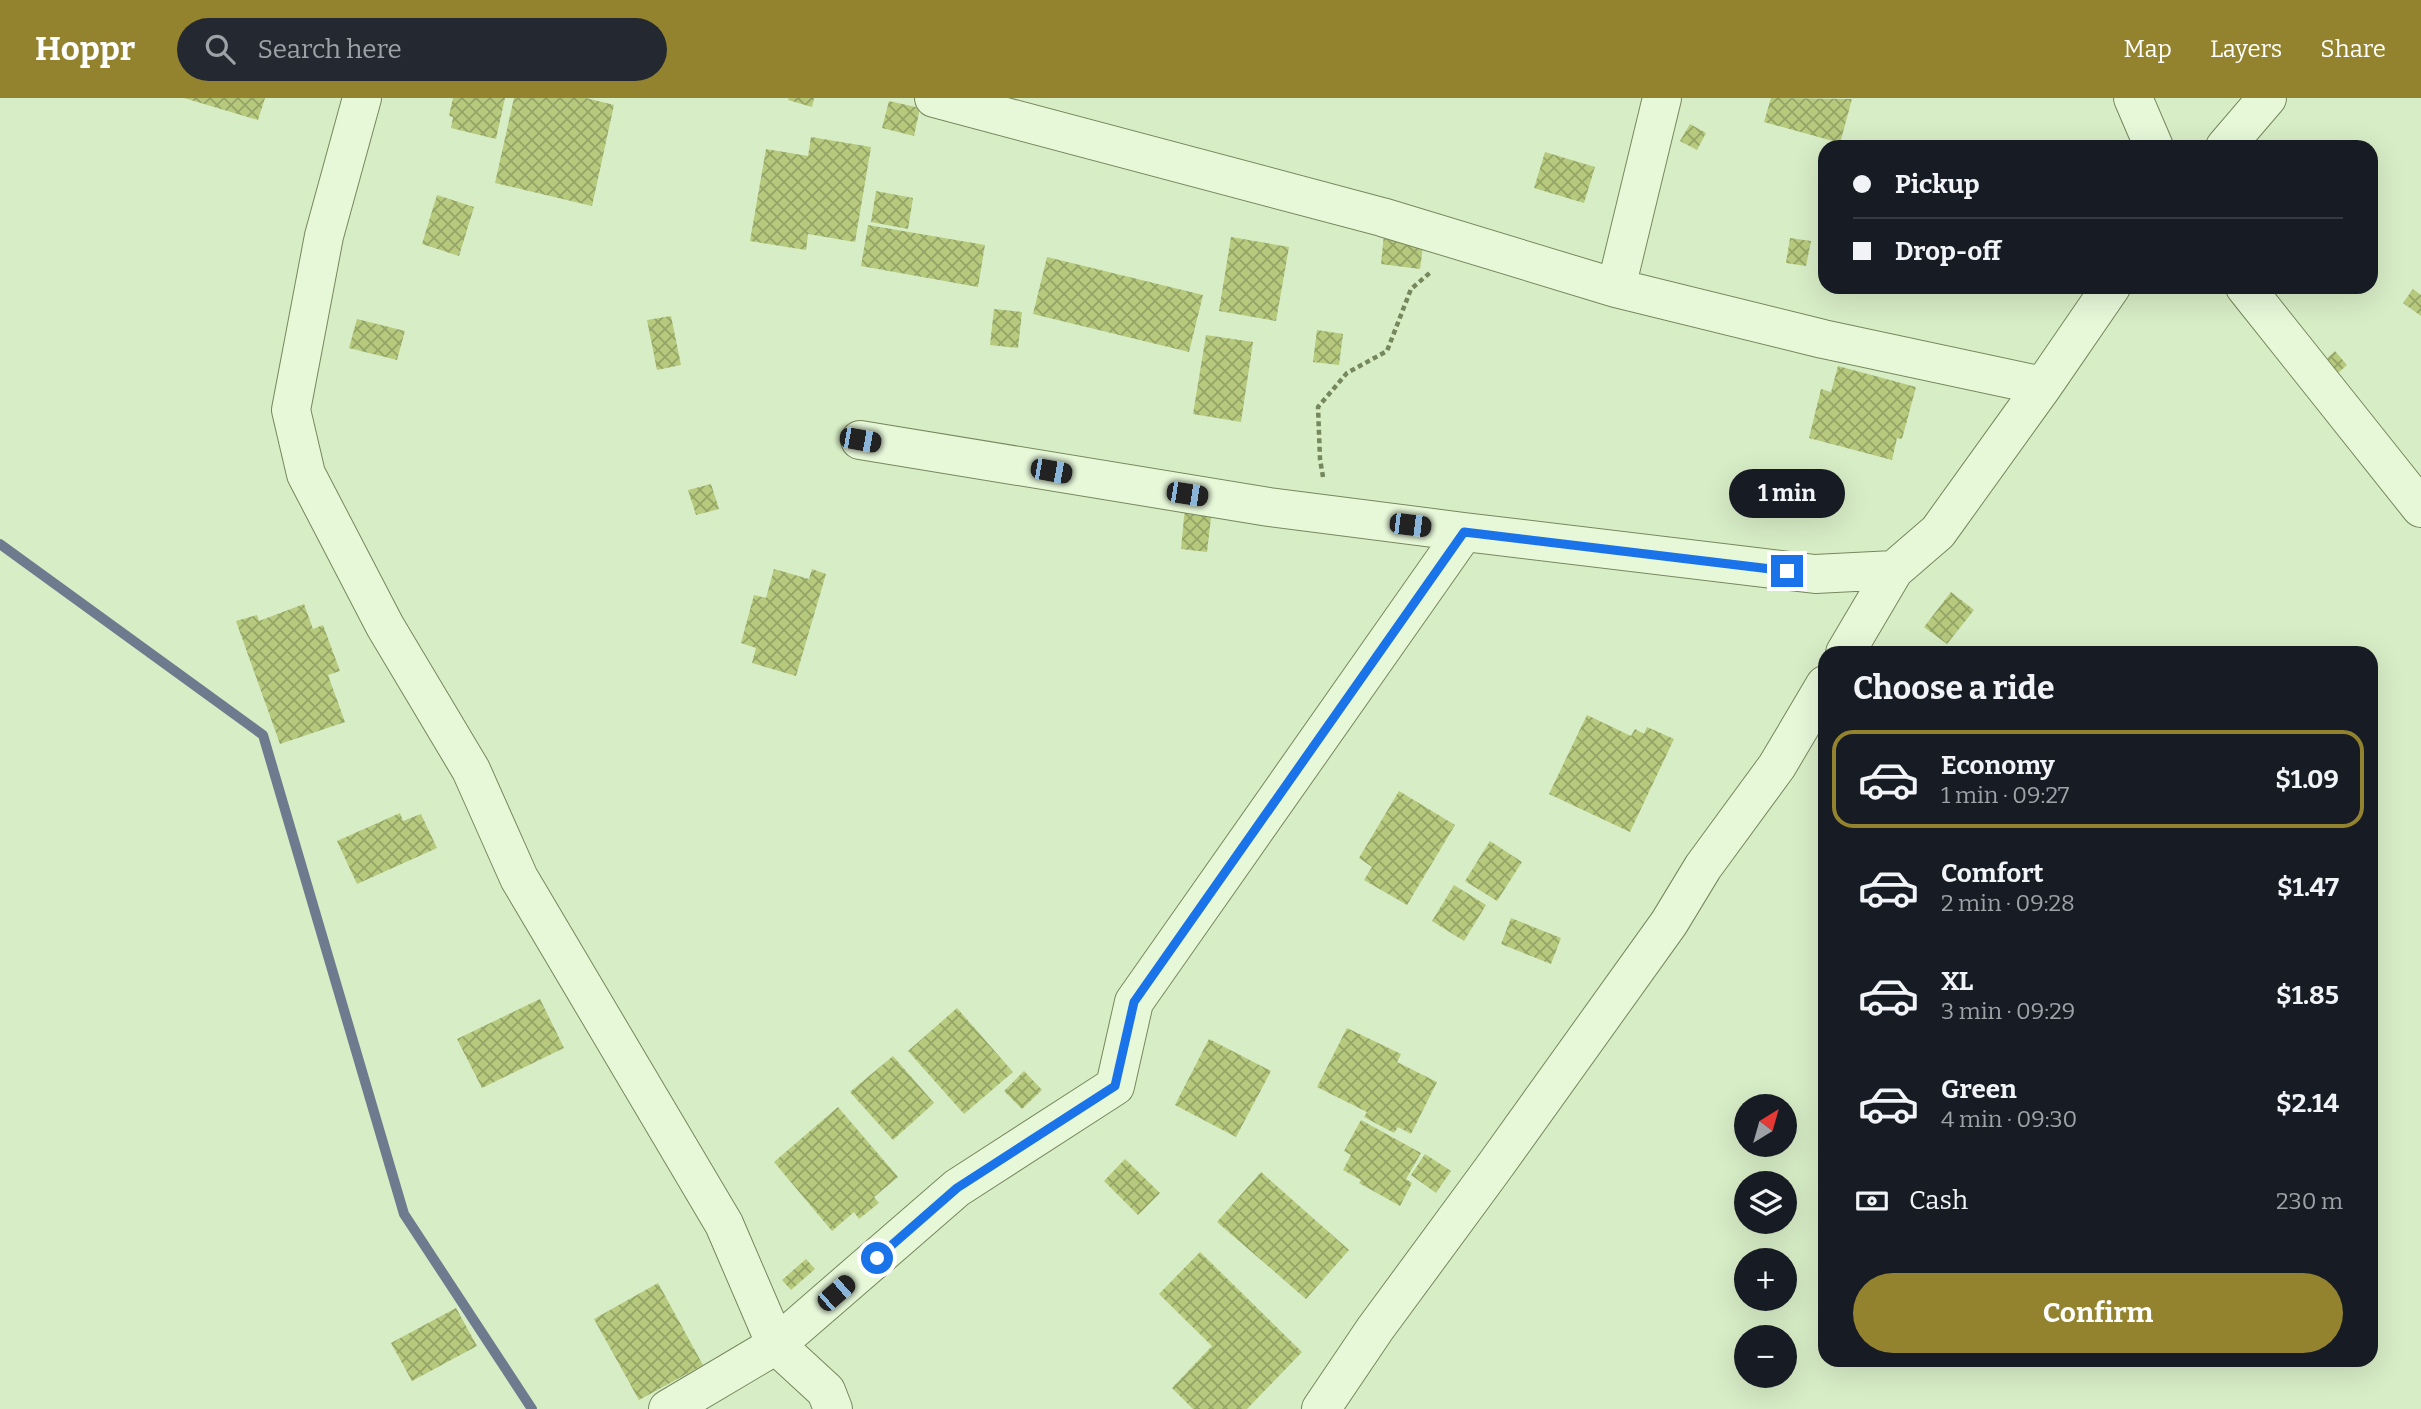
<!DOCTYPE html>
<meta charset="utf-8">
<style>
body{margin:0;font-family:Bitter,serif;background:#242831;color:#f1f3f6;height:100vh;display:flex;flex-direction:column;font-size:26px;white-space:nowrap}
*{box-sizing:border-box;margin:0}
p{font-size:23px;color:#9ea1a6}
.icon{flex:none;width:38px;height:38px;fill:none;stroke:currentColor;stroke-width:2;stroke-linecap:round;stroke-linejoin:round}
.map{position:relative;flex:1;overflow:hidden}
.drawer{position:absolute;left:1818px;top:548px;width:560px;height:721px;display:flex;flex-direction:column;background:#171b24;border-radius:21px;box-shadow:0 7px 28px #0002}
.drawer>*{flex:none}
.top-card{position:absolute;left:1818px;top:42px;width:560px;height:154px;border-radius:21px;box-shadow:0 7px 28px #0002;display:grid;align-content:center;height:154px;padding:0 35px;background:#171b24}
.needle{width:46px;rotate:37deg}
.fabs{position:absolute;left:1734px;top:996px;display:grid;gap:14px}
.fabs a{display:grid;place-items:center;width:63px;height:63px;border-radius:50%;background:#171b24;box-shadow:0 7px 28px #0002;font-size:35px}
.end{position:absolute;width:32px;height:32px;margin:-16px;border:9px solid #1a73e8;background:#fff;box-shadow:0 0 0 4px #fff}
.from{border-radius:50%}
.bubble{position:absolute;height:49px;border-radius:24px;background:#171b24;box-shadow:0 7px 28px #0002;font-size:23px;font-weight:700;line-height:49px;text-align:center}
.car{position:absolute;width:21px;height:42px;margin:-21px -10px;border-radius:9px;box-shadow:0 0 5px 2px #0007;background:linear-gradient(#222 24%,#8ab4d8 0 40%,#222 0 76%,#8ab4d8 0 86%,#222 0)}
.top-card b{display:flex;align-items:center;gap:24px;height:66px;font-size:26px}
.top-card b+b{border-top:2px solid #363941}
.top-card i{width:18px;height:18px;background:#f1f3f6}
ul{padding:0;list-style:none}
li{display:flex;align-items:center;gap:21px;height:98px;margin:0 14px 10px;padding:0 21px;border:4px solid transparent;border-radius:21px}
li div{flex:1}
li b{display:block;font-size:26px}
li em{font-style:normal;font-weight:700}
li.selected{border-color:#94832e}
li>.icon{width:63px;height:63px;stroke-width:1.5}
h2{padding:0 35px;font-size:32px;line-height:84px}
.pay{display:flex;align-items:center;gap:18px;height:77px;padding:0 35px;font-size:26px}
.pay p{margin-inline-start:auto}
.cta{display:flex;gap:14px;margin-top:auto;padding:14px 35px}
.cta a{flex:1;height:80px;border-radius:42px;background:#94832e;color:#fff;font-size:28px;font-weight:700;line-height:80px;text-align:center}
header{display:flex;align-items:center;gap:42px;box-sizing:border-box;height:98px;padding:0 35px;background:#94832e;color:#fff}
header strong{font-size:33px}
nav{display:flex;gap:38px;margin-inline-start:auto;font-size:24px}
.search{width:490px;height:63px;background:#242831;display:flex;align-items:center;gap:18px;box-sizing:border-box;padding:0 24px;border-radius:38px;color:#9ea1a6;font-size:26px}
.map>svg:first-child{display:block}
.lines{fill:none;stroke-linecap:round;stroke-linejoin:round}
.stream{stroke:#6e7b8e;stroke-width:10}
.building{fill:url(#building-cross-hatch)}
.street-casing{stroke:#77875c;stroke-width:40}
.path{stroke:#77875c;stroke-width:4.5;stroke-dasharray:5 3.5;stroke-linecap:butt}
.street{stroke:#e7f8d9;stroke-width:38}
.route{stroke:#1a73e8;stroke-width:9}
</style>
<header>
<strong>Hoppr</strong>
<div class="search"><svg class="icon" aria-label="search" viewBox="0 0 24 24"><circle cx="10" cy="10" r="6"/><path d="M15 15l6 6"/></svg>Search here</div>
<nav><a>Map</a><a>Layers</a><a>Share</a></nav>
</header>
<div class="map">
<svg width="2421" height="1311" viewBox="0 0 2421 1311">
<defs>
<pattern id="building-cross-hatch" width="8" height="8" patternUnits="userSpaceOnUse" patternTransform="scale(1.75)"><rect width="8" height="8" fill="#b6c97d"/><path d="M0 0l8 8M0 8l8-8" fill="none" stroke="#94a466"/></pattern>
</defs>
<rect width="100%" height="100%" fill="#d7edc6"/>
<g class="lines">
<path class="stream" d="M 0,446 L 263,637 L 404,1116 L 532,1311"/>
</g>
<path class="building" d="M 184,0 L 265,0 L 258,22 Z
M 453,0 L 505,0 L 496,41 L 451,30 L 453,19 L 449,18 Z
M 514,0 L 586,0 L 614,7 L 592,108 L 495,85 Z
M 789,0 L 814,0 L 812,9 L 788,2 Z
M 1771,0 L 1852,1 L 1840,45 L 1764,24 Z
M 889,3 L 920,10 L 914,38 L 882,30 Z
M 1690,26 L 1706,35 L 1697,52 L 1680,43 Z
M 811,39 L 871,49 L 855,144 L 808,136 L 806,152 L 750,143 L 766,51 L 808,58 Z
M 1545,54 L 1595,69 L 1584,105 L 1534,90 Z
M 876,93 L 913,100 L 908,131 L 871,124 Z
M 437,97 L 474,109 L 459,158 L 422,146 Z
M 868,127 L 985,147 L 978,189 L 861,168 Z
M 1384,136 L 1424,141 L 1420,171 L 1381,166 Z
M 1231,139 L 1289,149 L 1276,223 L 1219,213 Z
M 1790,140 L 1811,143 L 1806,168 L 1786,165 Z
M 1047,159 L 1203,197 L 1189,254 L 1033,216 Z
M 2413,191 L 2421,197 L 2421,218 L 2403,205 Z
M 994,211 L 1022,214 L 1018,250 L 990,247 Z
M 671,218 L 681,267 L 657,272 L 647,222 Z
M 357,221 L 405,233 L 397,262 L 349,250 Z
M 1317,232 L 1343,236 L 1339,267 L 1313,264 Z
M 1206,237 L 1253,244 L 1241,324 L 1193,316 Z
M 2335,253 L 2347,267 L 2329,283 L 2317,270 Z
M 1838,268 L 1916,289 L 1902,341 L 1897,340 L 1892,362 L 1809,340 L 1821,291 L 1831,294 Z
M 711,386 L 719,411 L 696,417 L 688,392 Z
M 1185,409 L 1212,411 L 1207,454 L 1181,451 Z
M 774,471 L 809,481 L 812,471 L 826,476 L 796,578 L 752,565 L 756,550 L 741,545 L 754,497 L 766,500 Z
M 1951,494 L 1974,512 L 1947,546 L 1924,529 Z
M 304,506 L 313,531 L 323,527 L 340,573 L 328,577 L 345,624 L 280,646 L 236,523 L 257,517 L 259,523 Z
M 1587,617 L 1631,638 L 1635,631 L 1644,636 L 1647,629 L 1674,641 L 1630,734 L 1549,696 Z
M 1399,693 L 1455,727 L 1407,807 L 1364,782 L 1372,769 L 1359,760 Z
M 400,715 L 403,723 L 421,716 L 437,750 L 357,786 L 337,743 Z
M 1490,743 L 1522,764 L 1497,803 L 1465,783 Z
M 1454,787 L 1486,807 L 1464,843 L 1432,823 Z
M 1511,820 L 1561,840 L 1551,866 L 1501,846 Z
M 540,901 L 564,950 L 482,990 L 457,941 Z
M 957,910 L 1013,974 L 964,1016 L 908,953 Z
M 1347,930 L 1401,956 L 1397,964 L 1437,984 L 1411,1036 L 1398,1029 L 1394,1035 L 1364,1019 L 1367,1014 L 1317,989 Z
M 1209,941 L 1271,973 L 1236,1039 L 1175,1007 Z
M 893,958 L 934,1005 L 893,1042 L 850,994 Z
M 1024,973 L 1042,992 L 1022,1011 L 1004,993 Z
M 838,1009 L 898,1079 L 874,1099 L 879,1105 L 859,1121 L 854,1114 L 832,1133 L 774,1064 Z
M 1361,1022 L 1421,1055 L 1406,1081 L 1412,1085 L 1400,1108 L 1359,1085 L 1361,1082 L 1343,1072 L 1351,1057 L 1344,1053 Z
M 1425,1056 L 1451,1073 L 1436,1095 L 1411,1077 Z
M 1125,1061 L 1160,1095 L 1138,1117 L 1104,1083 Z
M 1261,1074 L 1349,1152 L 1306,1201 L 1217,1124 Z
M 1200,1154 L 1302,1254 L 1247,1311 L 1193,1311 L 1172,1290 L 1212,1248 L 1159,1196 Z
M 806,1161 L 815,1171 L 791,1192 L 782,1182 Z
M 658,1185 L 703,1267 L 639,1302 L 594,1221 Z
M 456,1210 L 477,1248 L 412,1283 L 391,1245 Z"/>
<g class="lines">
<defs>
<path id="street" d="M 362,0 L 324,138 L 291,312 L 306,376 L 385,528 L 471,672 L 519,780 L 724,1126 L 776,1247 L 826,1293 L 833,1311
M 934,0 L 1382,119 L 1616,190 L 1823,241 L 2043,288
M 2133,0 L 2154,49
M 2225,49 L 2267,0
M 2245,189 L 2421,410
M 1616,190 L 1662,0
M 860,342 L 1269,409 L 1464,434 L 1815,476 L 1894,472 L 1938,434 L 2043,288 L 2111,189
M 1845,555 L 1894,472
M 668,1311 L 776,1247 L 957,1090 L 1115,988 L 1134,904 L 1464,434
M 1321,1311 L 1375,1231 L 1492,1072 L 1669,825 L 1703,769 L 1777,668 L 1825,587"/>
</defs>
<use href="#street" class="street-casing"/>
<path class="path" d="M 1323,379 L 1320,361 L 1318,309 L 1347,275 L 1387,253 L 1411,191 L 1432,173"/>
<use href="#street" class="street"/>
</g>
<g class="lines">
<path class="route" d="M 877,1160 L 957,1090 L 1115,988 L 1134,904 L 1464,434 L 1787,473"/>
</g>
</svg>
<div class="fabs">
<a><svg class="needle" viewBox="-14 -14 28 28"><path d="M0-13l5 13h-10z" fill="#e53935"/><path d="M0 13l5-13h-10z" fill="#9ea1a6"/></svg></a>
<a><svg class="icon" aria-label="layers" viewBox="0 0 24 24"><path d="M12 4l9 5-9 5-9-5zM3 14l9 5 9-5"/></svg></a>
<a>+</a>
<a>−</a>
</div>
<i class="end from" style="left:877px;top:1160px"></i>
<i class="end" style="left:1787px;top:473px"></i>
<div class="bubble" style="left:1729px;top:371px;width:116px">1 min</div>
<i class="car" style="left:860px;top:342px;rotate:100deg"></i>
<i class="car" style="left:1051px;top:373px;rotate:100deg"></i>
<i class="car" style="left:1187px;top:396px;rotate:99deg"></i>
<i class="car" style="left:1410px;top:427px;rotate:97deg"></i>
<i class="car" style="left:836px;top:1195px;rotate:49deg"></i>
<div class="top-card">
<b><i class="from"></i>Pickup</b>
<b><i></i>Drop-off</b>
</div>
<section class="drawer">
<h2>Choose a ride</h2>
<ul>
<li class="selected"><svg class="icon" aria-label="car" viewBox="0 0 24 24"><path d="M5 17H2v-5l4-1 3-4h7l3 4 3 1v5h-3M9 17h6M6 11h13"/><circle cx="7" cy="17" r="2"/><circle cx="17" cy="17" r="2"/></svg><div><b>Economy</b><p>1 min · 09:27</p></div><em>$1.09</em></li>
<li><svg class="icon" aria-label="car" viewBox="0 0 24 24"><path d="M5 17H2v-5l4-1 3-4h7l3 4 3 1v5h-3M9 17h6M6 11h13"/><circle cx="7" cy="17" r="2"/><circle cx="17" cy="17" r="2"/></svg><div><b>Comfort</b><p>2 min · 09:28</p></div><em>$1.47</em></li>
<li><svg class="icon" aria-label="car" viewBox="0 0 24 24"><path d="M5 17H2v-5l4-1 3-4h7l3 4 3 1v5h-3M9 17h6M6 11h13"/><circle cx="7" cy="17" r="2"/><circle cx="17" cy="17" r="2"/></svg><div><b>XL</b><p>3 min · 09:29</p></div><em>$1.85</em></li>
<li><svg class="icon" aria-label="car" viewBox="0 0 24 24"><path d="M5 17H2v-5l4-1 3-4h7l3 4 3 1v5h-3M9 17h6M6 11h13"/><circle cx="7" cy="17" r="2"/><circle cx="17" cy="17" r="2"/></svg><div><b>Green</b><p>4 min · 09:30</p></div><em>$2.14</em></li>
</ul>
<div class="pay"><svg class="icon" aria-label="cash" viewBox="0 0 24 24"><path d="M3 7h18v10H3z"/><circle cx="12" cy="12" r="2"/></svg>Cash<p>230 m</p></div>
<div class="cta"><a>Confirm</a></div>
</section>
</div>
